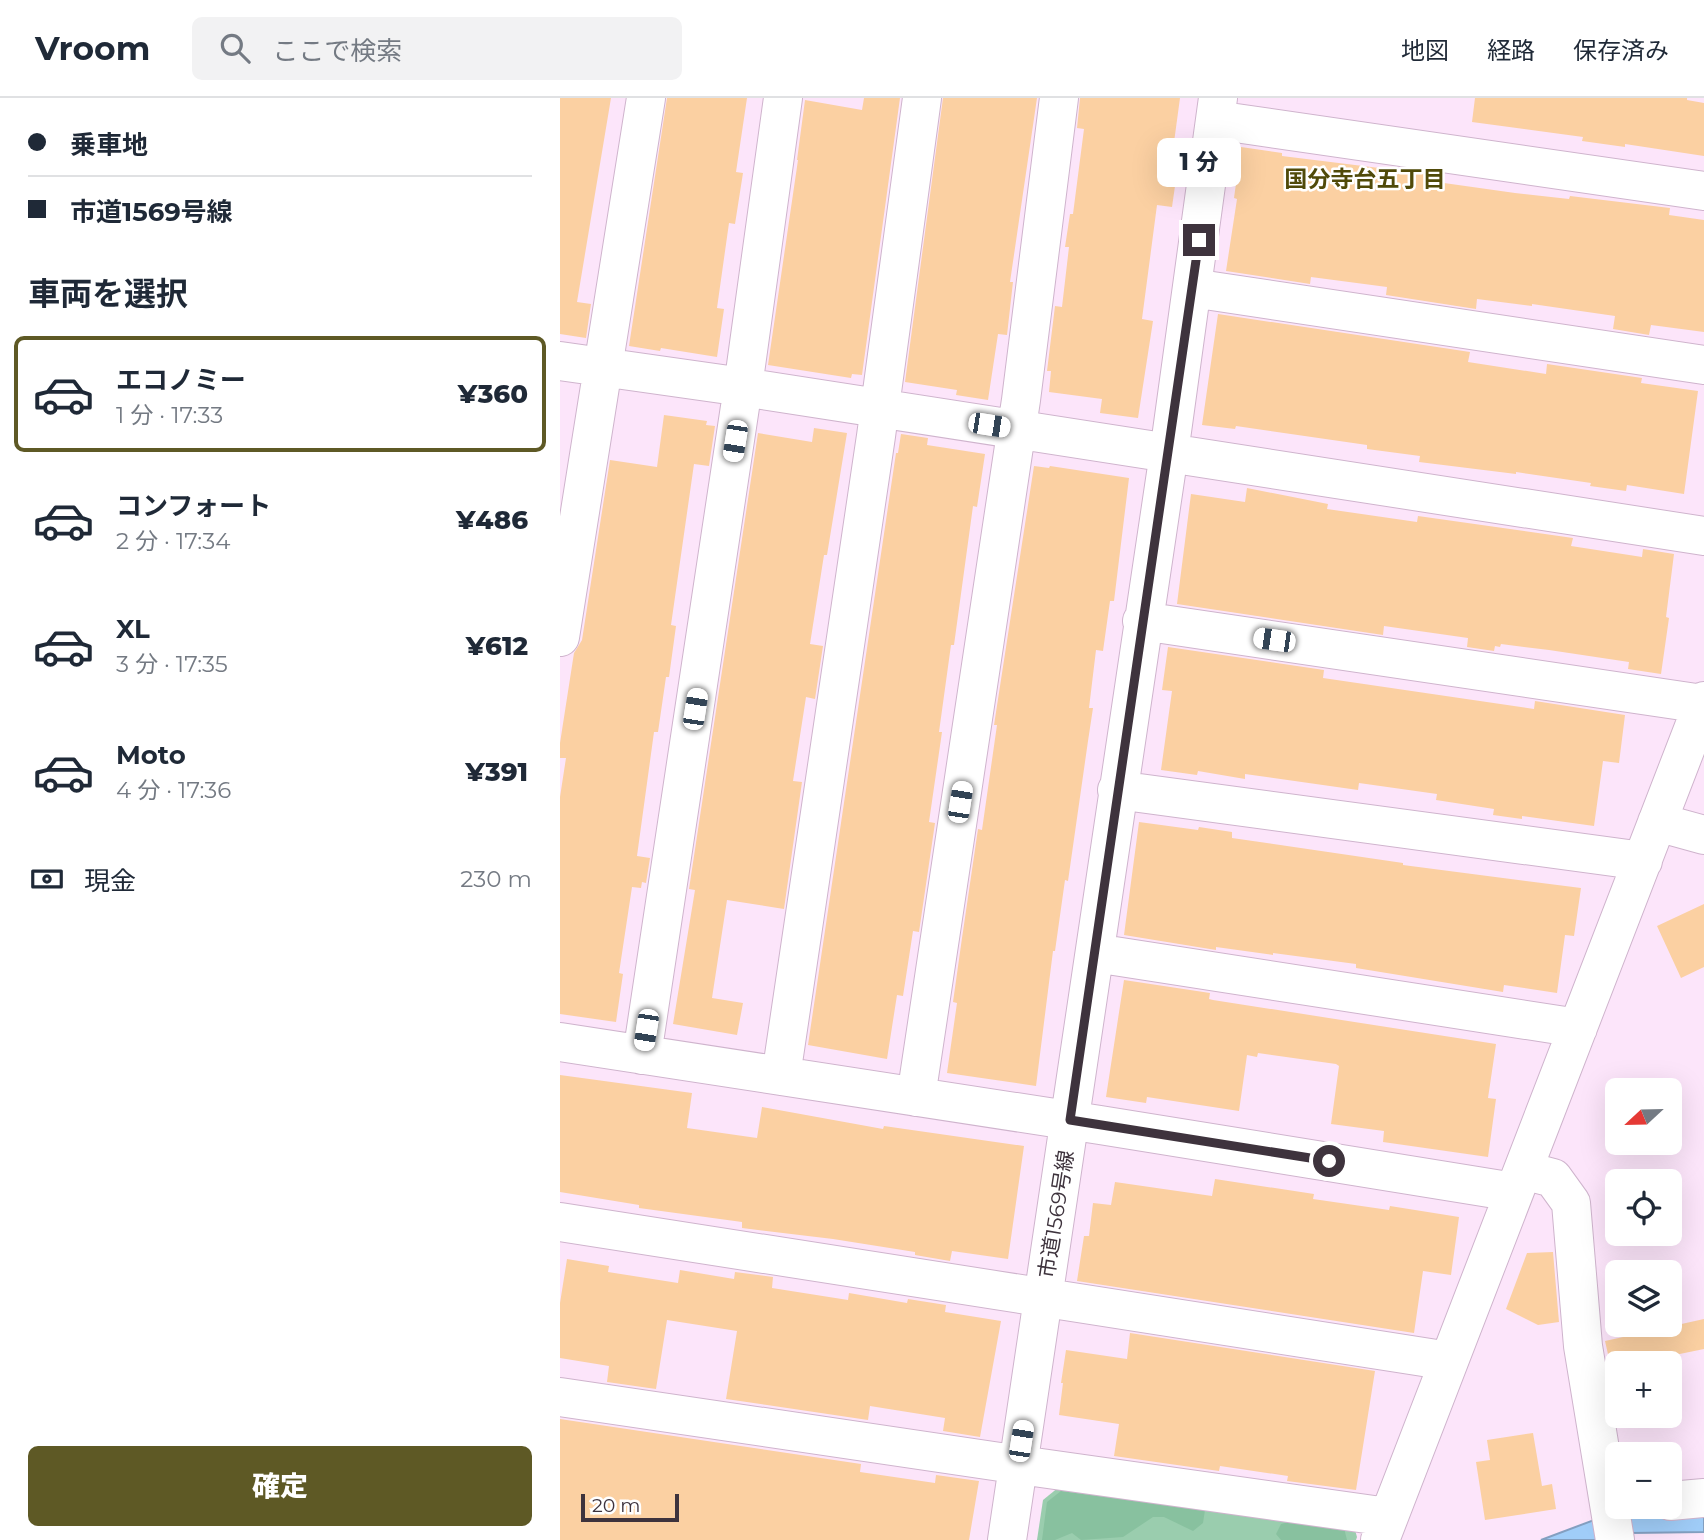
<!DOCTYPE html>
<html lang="ja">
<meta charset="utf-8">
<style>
body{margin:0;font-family:Montserrat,"Noto Sans JP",sans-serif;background:#f2f2f3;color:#1f2937;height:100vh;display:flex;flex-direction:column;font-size:26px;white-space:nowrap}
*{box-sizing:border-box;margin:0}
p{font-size:23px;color:#747a83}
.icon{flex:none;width:38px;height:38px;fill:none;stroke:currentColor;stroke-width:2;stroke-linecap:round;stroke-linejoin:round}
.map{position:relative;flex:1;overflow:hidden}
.details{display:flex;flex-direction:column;background:#fff;width:560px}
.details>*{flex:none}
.hud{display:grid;align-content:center;height:154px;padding:0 28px;background:#fff}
.needle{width:46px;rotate:248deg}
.fabs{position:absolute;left:1045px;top:980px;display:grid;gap:14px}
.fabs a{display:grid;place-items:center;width:77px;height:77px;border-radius:10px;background:#fff;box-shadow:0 7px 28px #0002;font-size:35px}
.scale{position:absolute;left:21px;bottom:18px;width:98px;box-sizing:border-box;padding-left:7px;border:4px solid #3e333d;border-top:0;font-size:19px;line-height:24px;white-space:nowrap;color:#3e333d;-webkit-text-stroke:5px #fff;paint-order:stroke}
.end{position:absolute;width:32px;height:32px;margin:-16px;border:9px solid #3e333d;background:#fff;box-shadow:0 0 0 4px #fff}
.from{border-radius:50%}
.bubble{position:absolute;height:49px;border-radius:10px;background:#fff;box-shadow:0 7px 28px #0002;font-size:23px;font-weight:800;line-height:49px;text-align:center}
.car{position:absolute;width:21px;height:42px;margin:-21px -10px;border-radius:9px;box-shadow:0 0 5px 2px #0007;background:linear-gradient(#fff 24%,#345 0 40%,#fff 0 76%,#345 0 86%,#fff 0)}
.hud b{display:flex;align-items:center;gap:24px;height:66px;font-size:26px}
.hud b+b{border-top:2px solid #e0e1e3}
.hud i{width:18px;height:18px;background:#1f2937}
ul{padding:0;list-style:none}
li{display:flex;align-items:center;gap:21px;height:116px;margin:0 14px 10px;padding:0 14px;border:4px solid transparent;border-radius:10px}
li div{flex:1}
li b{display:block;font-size:26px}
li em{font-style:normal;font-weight:800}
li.on{border-color:#5e5925}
li>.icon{width:63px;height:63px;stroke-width:1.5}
h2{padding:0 28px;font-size:32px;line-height:84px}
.pay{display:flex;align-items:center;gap:18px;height:77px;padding:0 28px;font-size:26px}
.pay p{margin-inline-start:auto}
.cta{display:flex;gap:14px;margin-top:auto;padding:14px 28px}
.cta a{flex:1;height:80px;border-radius:10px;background:#5e5925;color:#fff;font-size:28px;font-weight:800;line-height:80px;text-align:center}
header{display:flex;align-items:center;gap:42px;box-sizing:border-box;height:98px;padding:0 35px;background:#fff;border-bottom:2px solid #e0e1e3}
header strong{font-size:33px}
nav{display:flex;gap:38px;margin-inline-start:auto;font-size:24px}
.search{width:490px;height:63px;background:#f2f2f3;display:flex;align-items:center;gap:18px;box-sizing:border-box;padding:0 24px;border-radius:10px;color:#747a83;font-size:26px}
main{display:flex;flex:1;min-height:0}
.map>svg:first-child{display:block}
.green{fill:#9acdae}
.forest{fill:#88c19f}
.water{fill:#a0cdf8;stroke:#839fc0;stroke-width:2}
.building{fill:#fbd0a2}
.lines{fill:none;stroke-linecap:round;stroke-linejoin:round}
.minor-casing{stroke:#cfb4cd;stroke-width:40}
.minor{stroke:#fff;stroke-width:38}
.route{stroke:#3e333d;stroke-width:9}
.labels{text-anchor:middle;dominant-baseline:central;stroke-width:5;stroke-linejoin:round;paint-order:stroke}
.street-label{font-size:21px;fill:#3e333d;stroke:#fff}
.neighbourhood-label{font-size:23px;font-weight:bold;fill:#504a09;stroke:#fff}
</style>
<header>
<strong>Vroom</strong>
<div class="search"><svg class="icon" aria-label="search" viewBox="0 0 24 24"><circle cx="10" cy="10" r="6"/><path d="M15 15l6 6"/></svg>ここで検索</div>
<nav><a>地図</a><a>経路</a><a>保存済み</a></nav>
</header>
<main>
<section class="details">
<div class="hud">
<b><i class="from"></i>乗車地</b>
<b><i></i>市道1569号線</b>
</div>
<h2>車両を選択</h2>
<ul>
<li class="on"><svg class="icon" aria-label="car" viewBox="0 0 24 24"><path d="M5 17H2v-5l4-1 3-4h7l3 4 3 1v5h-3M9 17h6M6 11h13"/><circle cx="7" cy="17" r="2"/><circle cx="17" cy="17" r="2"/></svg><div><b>エコノミー</b><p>1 分 · 17:33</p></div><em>¥360</em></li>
<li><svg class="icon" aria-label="car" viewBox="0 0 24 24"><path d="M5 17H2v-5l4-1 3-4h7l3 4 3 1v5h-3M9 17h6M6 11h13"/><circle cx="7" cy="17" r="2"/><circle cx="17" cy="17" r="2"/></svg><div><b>コンフォート</b><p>2 分 · 17:34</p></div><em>¥486</em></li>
<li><svg class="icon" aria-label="car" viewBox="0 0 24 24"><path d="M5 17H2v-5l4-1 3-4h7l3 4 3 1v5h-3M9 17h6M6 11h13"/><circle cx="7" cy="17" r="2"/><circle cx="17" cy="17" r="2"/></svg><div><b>XL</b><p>3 分 · 17:35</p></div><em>¥612</em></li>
<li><svg class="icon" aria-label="car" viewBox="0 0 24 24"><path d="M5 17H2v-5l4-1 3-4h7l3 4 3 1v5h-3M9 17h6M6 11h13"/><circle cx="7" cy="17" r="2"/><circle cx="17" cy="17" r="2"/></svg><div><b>Moto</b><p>4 分 · 17:36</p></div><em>¥391</em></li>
</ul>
<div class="pay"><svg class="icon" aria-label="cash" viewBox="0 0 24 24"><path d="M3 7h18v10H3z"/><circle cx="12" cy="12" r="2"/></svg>現金<p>230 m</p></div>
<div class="cta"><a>確定</a></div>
</section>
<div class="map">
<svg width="1144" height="1442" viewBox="0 0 1144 1442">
<rect width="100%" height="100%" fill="#fce5fa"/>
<path class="green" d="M 499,1389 L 793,1425 L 797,1439 L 796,1442 L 477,1442 L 483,1402 Z"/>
<path class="forest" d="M 501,1393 L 645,1412 L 643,1425 L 633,1433 L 604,1419 L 593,1419 L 563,1439 L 521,1442 L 512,1435 L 495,1442 L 482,1442 L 487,1404 Z
M 733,1423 L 784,1430 L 787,1442 L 721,1442 L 716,1436 L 721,1426 Z"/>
<path class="water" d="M 1144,1410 L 1144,1434 L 1071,1435 L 1068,1413 Z
M 1034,1422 L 1039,1442 L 981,1442 Z"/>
<path class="building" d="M 0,0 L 51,0 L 17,204 L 31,206 L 26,240 L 0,236 Z
M 107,0 L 187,0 L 176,74 L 183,75 L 175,126 L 169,125 L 157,210 L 164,211 L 157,259 L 101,250 L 100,253 L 69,248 Z
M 304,0 L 340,0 L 302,277 L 292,276 L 291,280 L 208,267 L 238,62 L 237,62 L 245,2 L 302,12 Z
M 383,0 L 477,0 L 450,184 L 453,184 L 447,237 L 438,236 L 428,302 L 396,297 L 397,292 L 345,284 Z
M 520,0 L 620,0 L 612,59 L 619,60 L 612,109 L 597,107 L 582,221 L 593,223 L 578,320 L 540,315 L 542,301 L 489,294 L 491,273 L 487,273 L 495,208 L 502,209 L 509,149 L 505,149 L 510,116 L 513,116 L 524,31 L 517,30 Z
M 915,0 L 1127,0 L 1127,2 L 1144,5 L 1144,58 L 1065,46 L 1065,49 L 1022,43 L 1023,39 L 912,24 Z
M 681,49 L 722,55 L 722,58 L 884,78 L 884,85 L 955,95 L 1009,101 L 1010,98 L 1110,110 L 1109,117 L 1144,122 L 1144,234 L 1091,227 L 1089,237 L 1053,231 L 1055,218 L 972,206 L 972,208 L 917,201 L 916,211 L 826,197 L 827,189 L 751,179 L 750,186 L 666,173 L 677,101 L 674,100 Z
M 658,216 L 910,254 L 908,264 L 986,276 L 987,266 L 1082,280 L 1081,285 L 1138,293 L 1124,396 L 1067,387 L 1066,393 L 1030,388 L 1031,385 L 956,374 L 956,376 L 859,364 L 860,358 L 807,351 L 807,347 L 676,328 L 675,331 L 642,327 Z
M 104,317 L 147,323 L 146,327 L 155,328 L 149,368 L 134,366 L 111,527 L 116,528 L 109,579 L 106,579 L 98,634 L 94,634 L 77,758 L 90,760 L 86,785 L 82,784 L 81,790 L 72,789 L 59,875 L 63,876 L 56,924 L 0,916 L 0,699 L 6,660 L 0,660 L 0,645 L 14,555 L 22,542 L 50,362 L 97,369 Z
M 254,330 L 287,335 L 267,457 L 264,457 L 250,546 L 263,548 L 255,601 L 246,599 L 233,683 L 242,684 L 224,811 L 167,802 L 152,900 L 183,905 L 177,937 L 113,926 L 135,792 L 129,791 L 198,335 L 252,344 Z
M 341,336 L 368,340 L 367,347 L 425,356 L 417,409 L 413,408 L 394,547 L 391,547 L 379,634 L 382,634 L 369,724 L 375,725 L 359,834 L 353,833 L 343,898 L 337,897 L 327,961 L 248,947 L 336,355 L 338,355 Z
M 474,368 L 489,370 L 490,368 L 569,380 L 554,503 L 550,503 L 543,553 L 536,552 L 529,610 L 533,610 L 528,643 L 508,783 L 505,782 L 495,853 L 493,853 L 476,988 L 387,975 L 397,905 L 393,904 L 402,840 L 418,731 L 422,732 L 437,627 L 434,627 Z
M 687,390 L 768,406 L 767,411 L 857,424 L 858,418 L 1013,440 L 1011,448 L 1082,459 L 1083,451 L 1114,456 L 1106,519 L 1109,520 L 1101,576 L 1068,571 L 1069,564 L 989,552 L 941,546 L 940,549 L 935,548 L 934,553 L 907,549 L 908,540 L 824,528 L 823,537 L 617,506 L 631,396 L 685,404 Z
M 608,549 L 764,572 L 763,580 L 974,611 L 975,603 L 1065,617 L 1059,665 L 1043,663 L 1034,728 L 962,718 L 962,721 L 933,717 L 934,711 L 876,702 L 877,696 L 799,685 L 798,692 L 685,676 L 685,681 L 638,673 L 637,677 L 601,672 L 612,593 L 602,592 Z
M 579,724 L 638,732 L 639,729 L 672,734 L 672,740 L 843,765 L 843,767 L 1021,790 L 1014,838 L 1005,837 L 997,895 L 944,887 L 943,894 L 796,870 L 796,866 L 713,855 L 713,857 L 656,849 L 656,852 L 564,837 Z
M 1144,806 L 1144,869 L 1121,880 L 1097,828 Z
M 564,882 L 650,895 L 649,901 L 653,902 L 936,946 L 928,1000 L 936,1001 L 928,1059 L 823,1044 L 824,1033 L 771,1026 L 779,968 L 776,966 L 698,955 L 697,959 L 687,957 L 679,1013 L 587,999 L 586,1005 L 546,999 Z
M 0,977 L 132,995 L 127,1030 L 197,1040 L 202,1009 L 323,1031 L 324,1028 L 464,1048 L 448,1161 L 392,1153 L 390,1163 L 355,1157 L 355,1154 L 273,1141 L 182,1130 L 182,1124 L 79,1110 L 79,1107 L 0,1094 Z
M 655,1081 L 754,1096 L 753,1101 L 829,1112 L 830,1108 L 899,1119 L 891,1177 L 863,1173 L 854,1235 L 517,1183 L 524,1138 L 529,1138 L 533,1105 L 551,1107 L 555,1084 L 652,1098 Z
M 993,1154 L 999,1224 L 978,1227 L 946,1211 L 967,1155 Z
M 7,1161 L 49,1168 L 48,1174 L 118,1185 L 120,1172 L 174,1181 L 175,1174 L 213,1179 L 212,1190 L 288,1202 L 289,1195 L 347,1205 L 348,1201 L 386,1207 L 385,1214 L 441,1223 L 420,1339 L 383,1333 L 385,1320 L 310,1308 L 308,1322 L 166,1301 L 177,1233 L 107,1222 L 96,1291 L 47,1284 L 49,1268 L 0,1260 L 0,1205 Z
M 1144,1221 L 1144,1251 L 1105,1259 L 1106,1265 L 1050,1265 L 1045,1243 Z
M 570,1235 L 815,1273 L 796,1392 L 727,1383 L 728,1378 L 660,1368 L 659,1373 L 554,1358 L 559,1326 L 499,1317 L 503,1285 L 501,1285 L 506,1252 L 567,1261 Z
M 0,1321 L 301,1366 L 300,1374 L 375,1385 L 376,1377 L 419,1383 L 409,1442 L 0,1442 Z
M 973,1335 L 982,1388 L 992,1386 L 996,1411 L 925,1422 L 916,1364 L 930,1362 L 927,1342 Z"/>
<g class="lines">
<defs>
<path id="minor" d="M 655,22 L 1144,93
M 632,190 L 1144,267
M 0,263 L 183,289 L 1144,438
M 582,523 L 1143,606
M 0,539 L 86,0
M 557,692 L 1083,763
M 1097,724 L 1144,737
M 535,855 L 1018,930
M 0,944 L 540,1027 L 954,1094
M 82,957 L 183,289 L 223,0
M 221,978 L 316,338 L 362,0
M 356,999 L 461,302 L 499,0
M 963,1072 L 993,1080 L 1011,1105 L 1023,1248 L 1055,1442
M 0,1124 L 889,1263
M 0,1299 L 481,1370 L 828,1419
M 1110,1403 L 1144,1400
M 447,1442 L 609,355 L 658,0
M 820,1442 L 1144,603"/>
</defs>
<use href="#minor" class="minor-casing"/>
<use href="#minor" class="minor"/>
</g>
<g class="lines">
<path class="route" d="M 639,142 L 510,1022 L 769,1063"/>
</g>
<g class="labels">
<g class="street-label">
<text transform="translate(496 1116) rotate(-81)">市道1569号線</text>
</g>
<g class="neighbourhood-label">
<text x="805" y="81">国分寺台五丁目</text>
</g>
</g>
</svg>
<div class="fabs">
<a><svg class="needle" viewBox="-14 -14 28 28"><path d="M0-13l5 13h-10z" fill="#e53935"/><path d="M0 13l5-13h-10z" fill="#747a83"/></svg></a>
<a><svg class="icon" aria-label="locate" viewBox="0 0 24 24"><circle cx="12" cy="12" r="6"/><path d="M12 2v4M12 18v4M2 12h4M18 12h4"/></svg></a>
<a><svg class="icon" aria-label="layers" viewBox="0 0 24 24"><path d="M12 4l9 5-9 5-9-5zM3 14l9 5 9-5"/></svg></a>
<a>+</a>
<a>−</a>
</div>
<div class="scale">20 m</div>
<i class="end from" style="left:769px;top:1063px"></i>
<i class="end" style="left:639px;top:142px"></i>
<div class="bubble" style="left:597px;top:40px;width:84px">1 分</div>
<i class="car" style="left:429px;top:327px;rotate:99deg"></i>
<i class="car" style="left:175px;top:343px;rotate:189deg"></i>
<i class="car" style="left:714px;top:542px;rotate:278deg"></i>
<i class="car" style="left:135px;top:611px;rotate:9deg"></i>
<i class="car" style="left:400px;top:704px;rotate:9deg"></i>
<i class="car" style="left:86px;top:932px;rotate:189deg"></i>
<i class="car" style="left:461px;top:1343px;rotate:9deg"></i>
</div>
</main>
